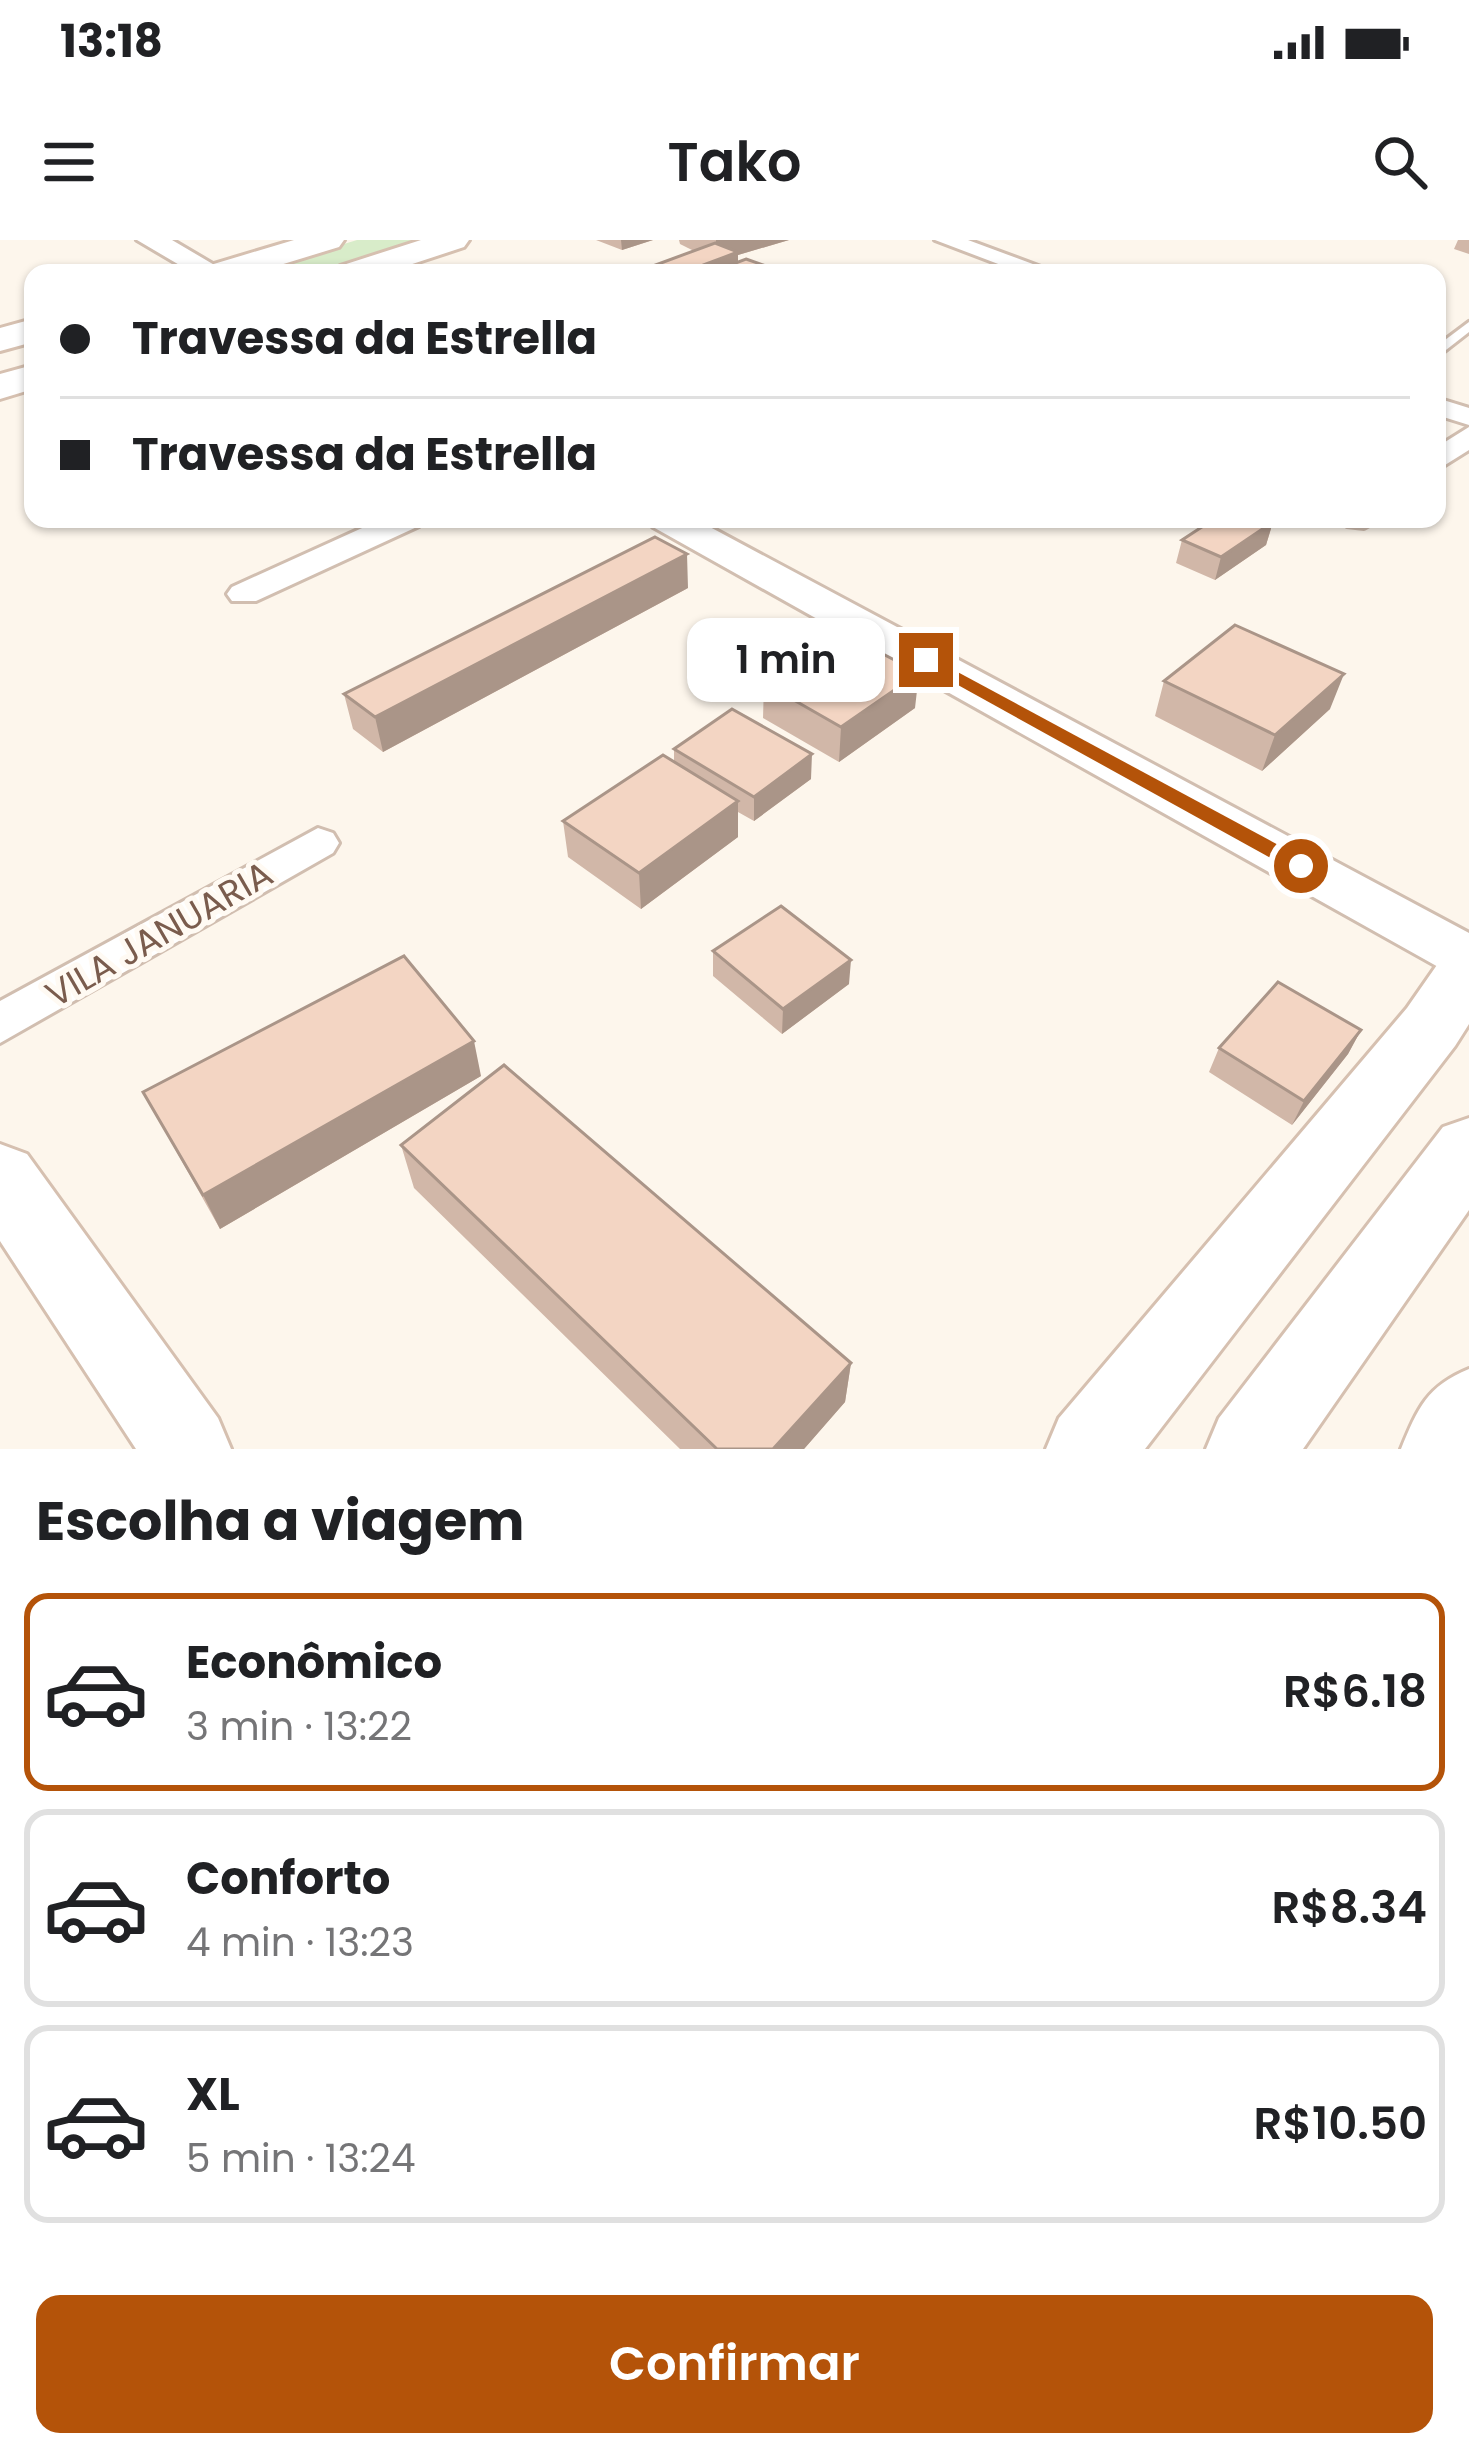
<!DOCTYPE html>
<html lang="pt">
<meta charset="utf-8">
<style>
body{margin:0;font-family:Poppins,sans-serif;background:#f2f2f2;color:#202124;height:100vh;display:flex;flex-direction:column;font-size:45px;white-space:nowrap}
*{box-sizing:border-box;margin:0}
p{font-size:39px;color:#757577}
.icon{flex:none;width:66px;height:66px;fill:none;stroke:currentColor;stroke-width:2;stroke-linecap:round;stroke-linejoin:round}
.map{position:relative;height:1209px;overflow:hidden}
.drawer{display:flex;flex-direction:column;background:#fff;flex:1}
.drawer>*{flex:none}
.hud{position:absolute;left:24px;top:24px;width:1422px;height:264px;border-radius:24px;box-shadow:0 3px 9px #0004;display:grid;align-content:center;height:264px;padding:0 36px;background:#fff}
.end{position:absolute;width:54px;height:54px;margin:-27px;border:15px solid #b45309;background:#fff;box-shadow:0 0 0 6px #fff}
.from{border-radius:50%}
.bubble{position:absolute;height:84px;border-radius:24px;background:#fff;box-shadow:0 3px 9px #0004;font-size:39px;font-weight:600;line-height:84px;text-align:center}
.hud b{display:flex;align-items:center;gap:42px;height:114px;font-size:45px}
.hud b+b{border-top:3px solid #e0e0e0}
.hud i{width:30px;height:30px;background:#202124}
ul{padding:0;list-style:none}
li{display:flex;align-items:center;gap:36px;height:198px;margin:0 24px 18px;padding:0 12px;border:6px solid #e0e0e0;border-radius:24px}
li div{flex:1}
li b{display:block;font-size:45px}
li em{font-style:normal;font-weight:600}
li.current{border-color:#b45309}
li>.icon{width:108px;height:108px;stroke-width:1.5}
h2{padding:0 36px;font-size:54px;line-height:144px}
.cta{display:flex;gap:24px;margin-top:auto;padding:24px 36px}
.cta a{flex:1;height:138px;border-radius:24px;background:#b45309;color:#fff;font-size:48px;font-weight:600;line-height:138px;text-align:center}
.status{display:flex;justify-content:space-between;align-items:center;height:84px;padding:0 60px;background:#fff;direction:ltr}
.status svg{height:33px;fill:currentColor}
header{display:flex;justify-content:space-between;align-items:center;height:156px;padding:0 36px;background:#fff;font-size:54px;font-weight:600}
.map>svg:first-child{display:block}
.green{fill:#d8ecc9}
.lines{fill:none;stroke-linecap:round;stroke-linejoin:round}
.service-casing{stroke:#d1beb0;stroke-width:6}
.minor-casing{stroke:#d1beb0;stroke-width:6}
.tertiary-casing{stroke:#d1beb0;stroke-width:6}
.secondary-casing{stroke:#d6c0b0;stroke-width:6}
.service{fill:#fff;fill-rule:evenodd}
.minor{fill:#fff;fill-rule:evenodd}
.tertiary{fill:#fff;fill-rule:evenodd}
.secondary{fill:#fff;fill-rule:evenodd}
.wall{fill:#d1b7a8}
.shaded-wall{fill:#aa9588}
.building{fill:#f3d5c3;stroke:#aa9588;stroke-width:3}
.route{fill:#b45309}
.labels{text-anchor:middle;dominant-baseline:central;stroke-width:10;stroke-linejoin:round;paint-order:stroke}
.street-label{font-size:36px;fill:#7a5c4d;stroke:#fffaf3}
</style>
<div class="status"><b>13:18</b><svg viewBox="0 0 49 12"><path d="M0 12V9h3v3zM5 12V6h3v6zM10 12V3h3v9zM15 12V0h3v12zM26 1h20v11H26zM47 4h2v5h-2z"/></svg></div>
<header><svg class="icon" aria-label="menu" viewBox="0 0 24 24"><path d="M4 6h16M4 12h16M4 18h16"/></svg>Tako<svg class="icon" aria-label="search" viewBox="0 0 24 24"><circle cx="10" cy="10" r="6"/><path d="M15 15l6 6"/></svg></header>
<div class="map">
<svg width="1469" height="1209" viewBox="0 0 1469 1209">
<rect width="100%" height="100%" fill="#fdf6ec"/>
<path class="green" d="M 357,0 L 439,0 L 340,33 L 267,33 L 266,28 Z"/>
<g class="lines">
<defs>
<path id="service" d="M 1469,82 L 1469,92 L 1437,117 L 1437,106 Z"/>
<path id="minor" d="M 935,0 L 968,0 L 1057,33 L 1022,33 Z
M 1437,158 L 1469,168 L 1469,185 L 1437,175 Z
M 1469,187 L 1469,210 L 1437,230 L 1437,207 Z
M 382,279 L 424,279 L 419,286 L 256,361 L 232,361 L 227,354 L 232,347 Z
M 1342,279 L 1380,279 L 1364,288 L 1347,286 Z
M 318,588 L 333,593 L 339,603 L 333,613 L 0,803 L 0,761 Z"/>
<path id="tertiary" d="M 137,0 L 172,0 L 228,33 L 193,33 Z
M 647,279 L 695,279 L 1469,693 L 1469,739 L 1449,733 L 653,287 Z"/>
<path id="secondary" d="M 294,0 L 344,0 L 339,7 L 254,33 L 202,33 L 207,26 Z
M 421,0 L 469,0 L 464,7 L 385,33 L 335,33 L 340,26 Z
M 33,79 L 33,102 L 0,111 L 0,88 Z
M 33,125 L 33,149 L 0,159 L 0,134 Z
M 1469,705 L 1469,784 L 1455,806 L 1145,1209 L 1046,1209 L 1059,1178 L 1407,768 L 1446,712 Z
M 1469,878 L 1469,970 L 1303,1209 L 1206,1209 L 1219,1178 L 1443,887 Z
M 0,904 L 27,914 L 218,1178 L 231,1209 L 136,1209 L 0,1001 Z
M 1469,1129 L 1469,1209 L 1401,1209 C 1418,1168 1427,1146 1469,1129 Z"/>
</defs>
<use href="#service" class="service-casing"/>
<use href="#minor" class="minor-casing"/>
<use href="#tertiary" class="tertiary-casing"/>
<use href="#secondary" class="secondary-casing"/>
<use href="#service" class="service"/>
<use href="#minor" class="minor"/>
<use href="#tertiary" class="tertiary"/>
<use href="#secondary" class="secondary"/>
</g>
<path class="wall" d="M 596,0 L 653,0 L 622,10 Z
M 679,0 L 789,0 L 738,15 L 738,22 L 769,33 L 642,33 L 642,30 L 694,11 L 680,4 Z
M 1458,0 L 1469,0 L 1469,14 L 1454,9 Z
M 1273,282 L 1266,305 L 1215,340 L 1176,323 L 1182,300 Z
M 688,348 L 383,512 L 353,489 L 344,454 Z
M 1164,441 L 1330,469 L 1262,531 L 1155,476 Z
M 764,443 L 915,468 L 839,522 L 763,478 Z
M 674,509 L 811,539 L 754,581 L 738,572 L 738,597 L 641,669 L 568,617 L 563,581 L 674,522 Z
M 713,711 L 849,744 L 782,794 L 713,736 Z
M 1361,790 L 1348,814 L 1292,885 L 1209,832 L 1219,808 Z
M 481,836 L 220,989 L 143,852 Z
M 401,905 L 851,1123 L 845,1162 L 804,1209 L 680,1209 L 414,948 Z"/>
<path class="shaded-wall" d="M 621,0 L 653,0 L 622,10 Z
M 716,0 L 789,0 L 738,15 L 738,31 L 734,33 L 682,33 L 716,20 Z
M 1273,282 L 1266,305 L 1215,340 L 1221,317 Z
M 687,314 L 688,348 L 383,512 L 375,477 Z
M 919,433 L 915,468 L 839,522 L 841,487 Z
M 1344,434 L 1330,469 L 1262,531 L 1275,495 Z
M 812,514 L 811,539 L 754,581 L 754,557 Z
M 738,561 L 738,597 L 641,669 L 639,633 Z
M 851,720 L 849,744 L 782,794 L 783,769 Z
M 1361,790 L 1348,814 L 1292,885 L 1304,861 Z
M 474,801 L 481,836 L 220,989 L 203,955 Z
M 851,1123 L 845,1162 L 804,1209 L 773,1209 Z"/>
<path class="building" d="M 715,3 L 738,12 L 682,33 L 651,33 L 642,30 Z
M 746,19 L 769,27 L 754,33 L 709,33 Z
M 1214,279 L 1265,279 L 1273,282 L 1221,317 L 1182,300 Z
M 655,297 L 687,314 L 375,477 L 344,454 Z
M 1235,385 L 1344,434 L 1275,495 L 1164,441 Z
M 843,393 L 919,433 L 841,487 L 764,443 Z
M 732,469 L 812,514 L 754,557 L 674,509 Z
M 663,515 L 738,561 L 639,633 L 563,581 Z
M 781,666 L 851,720 L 783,769 L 713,711 Z
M 404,716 L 474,801 L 203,955 L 143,852 Z
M 1278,742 L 1361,790 L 1304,861 L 1219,808 Z
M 504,825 L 851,1123 L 773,1209 L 717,1209 L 401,905 Z"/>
<path class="route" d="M 926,415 L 1308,621 L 1311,626 L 1308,631 L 1294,631 L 920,424 L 917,420 Z"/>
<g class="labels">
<g class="street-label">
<text transform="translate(159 694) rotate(-30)">VILA JANUARIA</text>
</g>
</g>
</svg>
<i class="end from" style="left:1301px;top:626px"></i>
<i class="end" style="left:926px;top:420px"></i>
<div class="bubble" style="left:687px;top:378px;width:198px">1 min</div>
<div class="hud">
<b><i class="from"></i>Travessa da Estrella</b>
<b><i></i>Travessa da Estrella</b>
</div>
</div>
<section class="drawer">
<h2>Escolha a viagem</h2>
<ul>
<li class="current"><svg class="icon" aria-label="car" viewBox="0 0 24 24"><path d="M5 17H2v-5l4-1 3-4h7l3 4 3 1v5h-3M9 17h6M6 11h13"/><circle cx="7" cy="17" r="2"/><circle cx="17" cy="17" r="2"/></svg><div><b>Econômico</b><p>3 min · 13:22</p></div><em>R$6.18</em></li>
<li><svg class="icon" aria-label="car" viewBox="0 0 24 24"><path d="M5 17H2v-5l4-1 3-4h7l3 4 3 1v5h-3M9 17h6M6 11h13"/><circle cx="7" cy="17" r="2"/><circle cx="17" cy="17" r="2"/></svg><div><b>Conforto</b><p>4 min · 13:23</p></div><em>R$8.34</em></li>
<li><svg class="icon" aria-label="car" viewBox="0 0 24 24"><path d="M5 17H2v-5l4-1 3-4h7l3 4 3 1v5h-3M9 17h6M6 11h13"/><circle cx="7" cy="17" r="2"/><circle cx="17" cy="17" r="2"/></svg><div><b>XL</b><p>5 min · 13:24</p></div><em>R$10.50</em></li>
</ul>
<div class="cta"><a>Confirmar</a></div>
</section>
